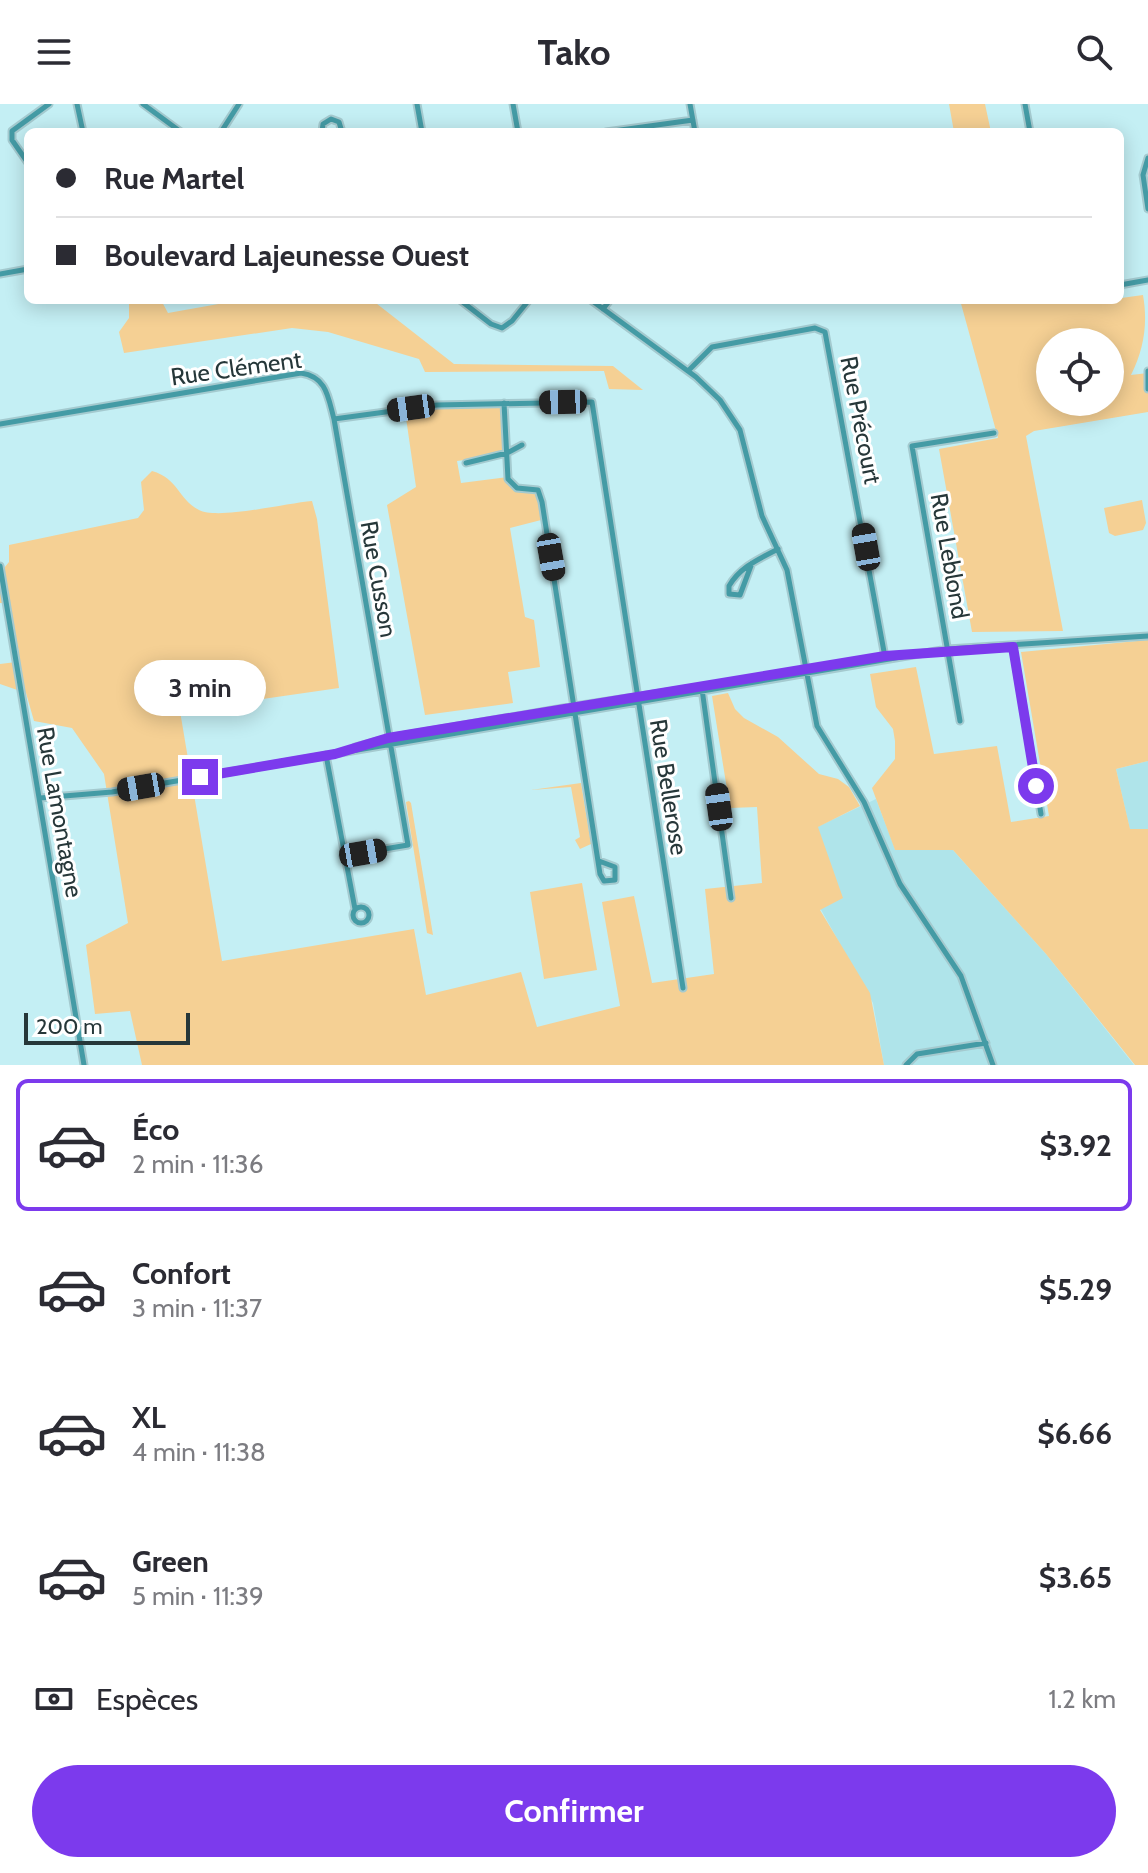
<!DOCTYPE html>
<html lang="fr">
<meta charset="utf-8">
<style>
body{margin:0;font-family:Cabin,sans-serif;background:#f7f7f7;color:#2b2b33;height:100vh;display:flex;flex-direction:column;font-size:30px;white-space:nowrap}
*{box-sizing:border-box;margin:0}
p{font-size:26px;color:#7c7c81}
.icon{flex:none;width:44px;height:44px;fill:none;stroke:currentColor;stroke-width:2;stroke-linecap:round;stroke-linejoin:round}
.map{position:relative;height:961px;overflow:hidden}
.drawer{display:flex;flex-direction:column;background:#fff;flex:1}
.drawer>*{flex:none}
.top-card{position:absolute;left:24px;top:24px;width:1100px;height:176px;border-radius:12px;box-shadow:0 4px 20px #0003;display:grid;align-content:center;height:176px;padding:0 32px;background:#fff}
.tools{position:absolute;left:1036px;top:224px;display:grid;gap:16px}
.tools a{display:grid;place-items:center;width:88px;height:88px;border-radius:50%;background:#fff;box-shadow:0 4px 20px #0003;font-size:40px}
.scale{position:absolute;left:24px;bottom:20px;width:166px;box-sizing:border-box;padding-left:8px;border:4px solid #263739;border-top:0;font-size:22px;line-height:28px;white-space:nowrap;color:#263739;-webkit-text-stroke:6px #fff;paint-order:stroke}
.end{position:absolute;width:36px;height:36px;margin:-18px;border:10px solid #7c3aed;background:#fff;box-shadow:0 0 0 4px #fff}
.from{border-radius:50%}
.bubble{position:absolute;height:56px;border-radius:28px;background:#fff;box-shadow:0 4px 20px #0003;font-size:26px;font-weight:700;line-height:56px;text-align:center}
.car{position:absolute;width:24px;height:48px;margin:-24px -12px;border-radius:10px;box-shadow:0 0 6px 2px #0007;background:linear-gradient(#222 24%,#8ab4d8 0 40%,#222 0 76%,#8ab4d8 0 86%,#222 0)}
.top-card b{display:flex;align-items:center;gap:28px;height:76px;font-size:30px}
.top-card b+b{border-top:2px solid #e1e1e2}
.top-card i{width:20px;height:20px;background:#2b2b33}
ul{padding:14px 0 0;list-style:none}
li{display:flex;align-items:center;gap:24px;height:132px;margin:0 16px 12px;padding:0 16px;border:4px solid transparent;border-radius:12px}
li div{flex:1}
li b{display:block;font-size:30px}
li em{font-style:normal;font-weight:700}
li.selected{border-color:#7c3aed}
li>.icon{width:72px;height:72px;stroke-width:1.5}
.pay{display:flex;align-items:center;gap:20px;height:88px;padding:0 32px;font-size:30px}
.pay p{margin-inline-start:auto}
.action{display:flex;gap:16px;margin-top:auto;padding:16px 32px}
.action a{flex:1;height:92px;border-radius:48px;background:#7c3aed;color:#fff;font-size:32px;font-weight:700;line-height:92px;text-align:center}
header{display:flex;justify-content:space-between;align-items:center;height:104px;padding:0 32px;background:#fff;font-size:36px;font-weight:700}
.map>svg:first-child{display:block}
.built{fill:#afe4ea}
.green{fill:#f5d094;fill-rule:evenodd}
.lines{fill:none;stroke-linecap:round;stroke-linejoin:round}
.minor-casing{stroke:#a4cacf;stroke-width:9}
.minor{stroke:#449ba5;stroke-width:5}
.route{stroke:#7c3aed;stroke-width:10}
.labels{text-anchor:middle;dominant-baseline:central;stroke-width:6;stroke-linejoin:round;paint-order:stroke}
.street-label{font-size:24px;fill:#263739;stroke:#fff}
</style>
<header><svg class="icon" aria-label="menu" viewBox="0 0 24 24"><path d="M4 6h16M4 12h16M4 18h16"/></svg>Tako<svg class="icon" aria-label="search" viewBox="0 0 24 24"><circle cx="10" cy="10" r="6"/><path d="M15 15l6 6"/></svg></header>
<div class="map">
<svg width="1148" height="961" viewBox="0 0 1148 961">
<rect width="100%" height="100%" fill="#c4eff4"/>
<path class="built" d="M 1148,657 L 1148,725 L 1130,726 L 1116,665 Z
M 876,695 L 895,745 L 952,745 L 1046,850 L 1134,961 L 884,961 L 873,899 L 820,804 L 817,723 Z"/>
<path class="green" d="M 949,0 L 985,0 L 991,28 L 954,28 Z
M 1143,191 C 1148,220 1144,245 1131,271 L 1148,269 L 1148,308 L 1034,327 L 1026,332 L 1063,527 L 972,528 L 939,345 L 998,334 L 960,196 L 1069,196 L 1078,200 ZM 1050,238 L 1110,238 L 1110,298 L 1050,298 Z
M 129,196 L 161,196 L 168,209 L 241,196 L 372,196 L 454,260 L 613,262 L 643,286 L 609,285 L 604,267 L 425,268 L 419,255 L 328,228 L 292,224 L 124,249 L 119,228 L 129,214 Z
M 504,299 L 505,350 L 457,357 L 461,379 L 508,373 L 518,384 L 538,386 L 545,415 L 510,424 L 525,513 L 534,516 L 540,563 L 508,568 L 513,599 L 425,611 L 387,401 L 416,383 L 405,307 L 436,301 Z
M 152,367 C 179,375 177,394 199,406 C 218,416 287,399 312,397 L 317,415 L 339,584 L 180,607 L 222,857 L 414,825 L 426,891 L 521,868 L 537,923 L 620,902 L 602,798 L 634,792 L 652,879 L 714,870 L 705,785 L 762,779 L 757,703 L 730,704 L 712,592 L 728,589 L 735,605 L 744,614 L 778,633 L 819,670 L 838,675 L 849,683 L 860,702 L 818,723 L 843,794 L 820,806 L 870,889 L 884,961 L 142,961 L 130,907 L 95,910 L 86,841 L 128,819 L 104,670 L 72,624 L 34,617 L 26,589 L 0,580 L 0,560 L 16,558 L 19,548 L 8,499 L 0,499 L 0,469 L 9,458 L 9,441 L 138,414 L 144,406 L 141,378 Z
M 1142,396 L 1146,419 L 1143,426 L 1115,432 L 1109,429 L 1104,404 Z
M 1148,536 L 1148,657 L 1116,665 L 1130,725 L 1148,725 L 1148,961 L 1135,961 L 1046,850 L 953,746 L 895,746 L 872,684 L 895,655 L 895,637 L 893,625 L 876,603 L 870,570 L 916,563 L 934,650 L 997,642 L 1011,718 L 1049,712 L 1021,548 Z
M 581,679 L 591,740 L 580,745 L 575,736 L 580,733 L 571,683 L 531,686 Z
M 409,697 L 411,699 L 433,831 L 427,829 L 406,698 Z
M 582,779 L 597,866 L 544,875 L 530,788 Z"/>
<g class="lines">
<defs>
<path id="minor" d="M 77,0 L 83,28
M 143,0 L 181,28
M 417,0 L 422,28
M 513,0 L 518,28
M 690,0 L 695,28
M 1025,0 L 1030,28
M 221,28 L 239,0
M 322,28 L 323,20 L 331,15 L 339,18 L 342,28
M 606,28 L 693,16
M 1148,54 L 1143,71 L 1148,105
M 28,59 L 12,36 L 12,27 L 49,0
M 0,170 L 28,165
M 1120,181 L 1148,176
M 460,196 L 491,220 L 502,224 L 512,217 L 529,196
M 591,196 L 696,273 L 720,296 L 740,326 L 762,412 L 787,466 L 817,622 L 864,698 L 900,780 L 961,872 L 993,961
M 603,205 L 610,196
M 688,267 L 712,243 L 815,224 L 825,228 L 885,553
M 1148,267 L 1148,285
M 504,299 L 508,375 L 517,384 L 538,386 L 542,398 L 600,770 L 604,777 L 615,776 L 615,763 L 599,757
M 334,315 L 408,741 L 343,752
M 0,320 L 301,269 C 327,273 328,293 334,315 L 437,301 L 592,298 L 683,884
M 466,359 L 507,349 L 522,341
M 752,459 L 740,491 L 729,490 L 729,482 C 740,463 759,455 778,445
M 0,462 L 84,961
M 1013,543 L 1041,710
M 702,585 L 731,794
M 960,617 L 912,342 L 994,329
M 355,643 L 388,634 L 575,602 L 897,553
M 326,651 L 355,805
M 40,694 L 112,688 L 948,545 L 1148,532
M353 811a8 8 0 1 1 16 0a8 8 0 1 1-16 0Z
M 906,961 L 917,950 L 986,939"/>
</defs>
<use href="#minor" class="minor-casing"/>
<use href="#minor" class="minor"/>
</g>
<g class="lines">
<path class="route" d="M 200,673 L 335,650 L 388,634 L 885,552 L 1013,543 L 1036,682"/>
</g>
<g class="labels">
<g class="street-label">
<text transform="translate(236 264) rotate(-8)">Rue Clément</text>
<text transform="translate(861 316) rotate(79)">Rue Précourt</text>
<text transform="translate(950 452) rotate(80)">Rue Leblond</text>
<text transform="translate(379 475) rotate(80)">Rue Cusson</text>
<text transform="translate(669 683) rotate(81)">Rue Bellerose</text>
<text transform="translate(60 708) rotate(80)">Rue Lamontagne</text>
</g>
</g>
</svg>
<div class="tools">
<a><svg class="icon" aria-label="locate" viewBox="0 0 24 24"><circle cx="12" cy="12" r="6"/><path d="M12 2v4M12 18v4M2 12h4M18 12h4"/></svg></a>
</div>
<div class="scale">200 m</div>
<i class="end from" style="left:1036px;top:682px"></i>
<i class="end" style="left:200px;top:673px"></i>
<div class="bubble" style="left:134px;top:556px;width:132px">3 min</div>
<i class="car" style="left:563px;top:298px;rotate:269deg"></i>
<i class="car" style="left:411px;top:304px;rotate:262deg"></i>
<i class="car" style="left:866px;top:443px;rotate:350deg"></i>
<i class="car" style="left:551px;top:453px;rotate:170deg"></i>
<i class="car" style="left:141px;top:683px;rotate:260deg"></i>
<i class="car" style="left:719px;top:703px;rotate:352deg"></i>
<i class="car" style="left:363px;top:749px;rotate:80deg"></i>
<div class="top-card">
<b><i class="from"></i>Rue Martel</b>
<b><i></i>Boulevard Lajeunesse Ouest</b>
</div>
</div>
<section class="drawer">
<ul>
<li class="selected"><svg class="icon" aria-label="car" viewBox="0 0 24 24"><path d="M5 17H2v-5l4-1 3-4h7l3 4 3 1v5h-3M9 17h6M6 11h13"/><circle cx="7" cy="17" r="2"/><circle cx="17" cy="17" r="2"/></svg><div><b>Éco</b><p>2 min · 11:36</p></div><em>$3.92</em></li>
<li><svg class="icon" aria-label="car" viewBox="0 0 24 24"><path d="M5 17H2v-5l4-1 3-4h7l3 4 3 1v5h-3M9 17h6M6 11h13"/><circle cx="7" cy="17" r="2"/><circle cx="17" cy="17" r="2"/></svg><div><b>Confort</b><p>3 min · 11:37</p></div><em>$5.29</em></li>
<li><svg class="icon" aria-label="car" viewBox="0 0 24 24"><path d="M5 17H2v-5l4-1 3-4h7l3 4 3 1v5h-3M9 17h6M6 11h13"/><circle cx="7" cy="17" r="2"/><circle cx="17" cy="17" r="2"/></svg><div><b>XL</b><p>4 min · 11:38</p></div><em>$6.66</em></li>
<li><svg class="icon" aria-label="car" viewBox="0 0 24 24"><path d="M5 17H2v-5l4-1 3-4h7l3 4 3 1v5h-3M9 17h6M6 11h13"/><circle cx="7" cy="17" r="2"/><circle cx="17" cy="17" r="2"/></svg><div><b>Green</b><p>5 min · 11:39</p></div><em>$3.65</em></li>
</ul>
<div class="pay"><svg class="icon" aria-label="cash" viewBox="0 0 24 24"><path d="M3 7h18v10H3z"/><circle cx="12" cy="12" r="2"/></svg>Espèces<p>1.2 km</p></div>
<div class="action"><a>Confirmer</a></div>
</section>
